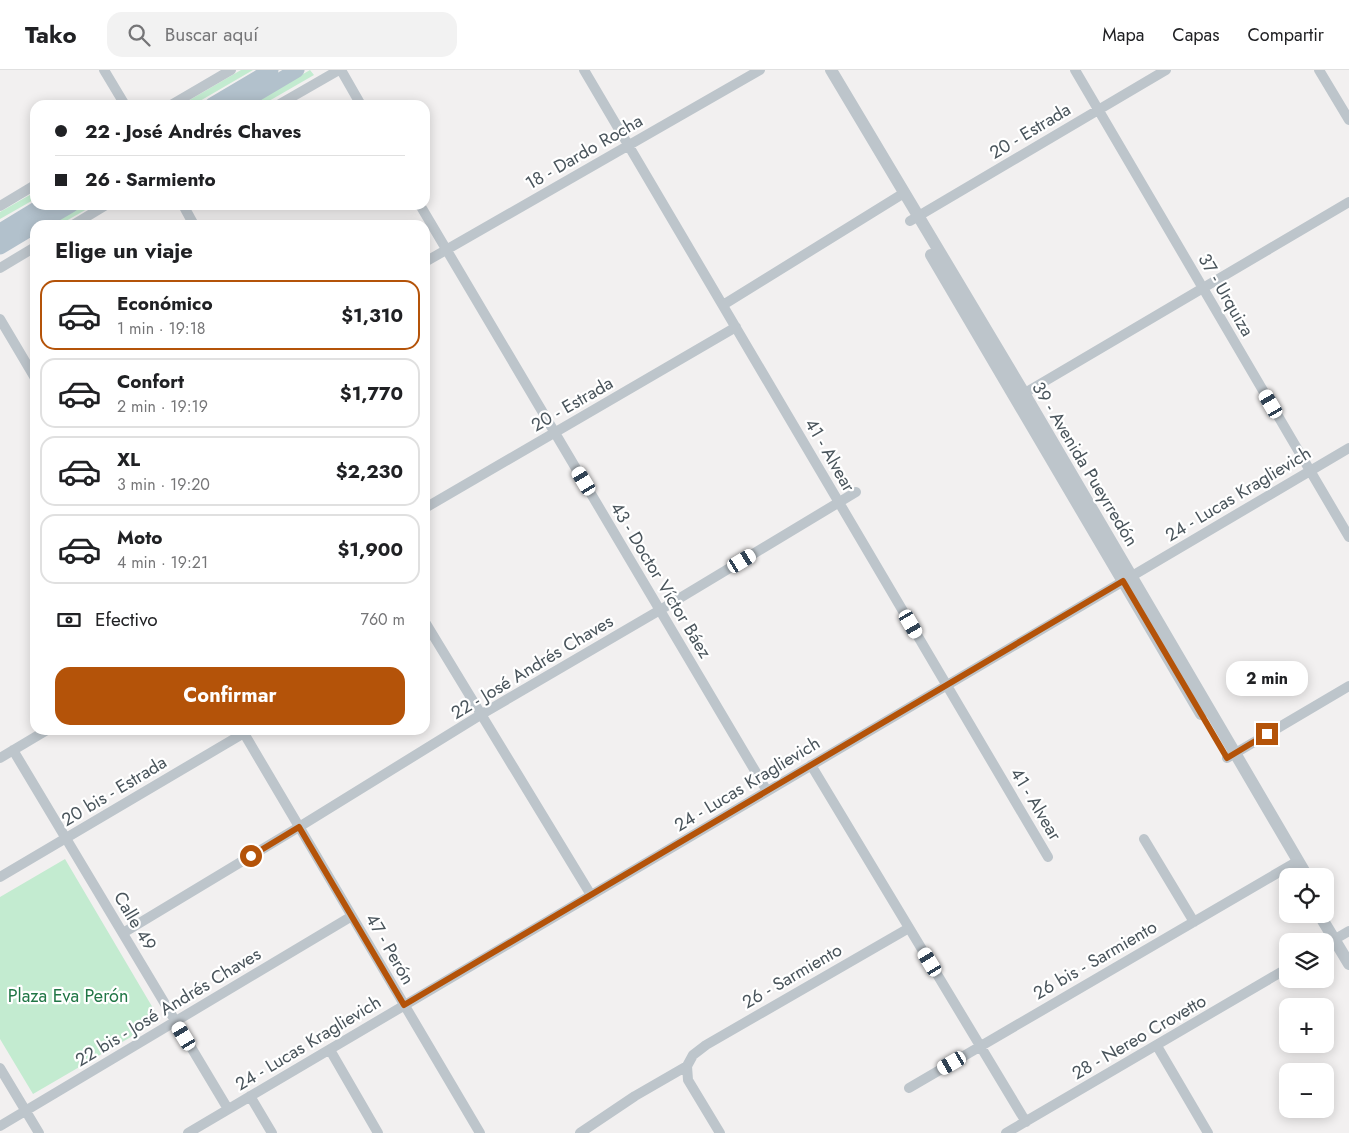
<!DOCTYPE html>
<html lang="es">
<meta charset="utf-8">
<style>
body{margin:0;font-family:Jost,sans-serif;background:#f2f2f2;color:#202124;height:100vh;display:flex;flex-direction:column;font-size:19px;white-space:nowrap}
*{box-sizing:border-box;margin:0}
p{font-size:16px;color:#757577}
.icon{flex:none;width:28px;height:28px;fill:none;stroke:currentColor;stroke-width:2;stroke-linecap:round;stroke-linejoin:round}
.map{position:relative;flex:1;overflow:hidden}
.side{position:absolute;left:30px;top:150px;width:400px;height:515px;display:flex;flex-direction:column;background:#fff;border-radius:15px;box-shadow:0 2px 12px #0003}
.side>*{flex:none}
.top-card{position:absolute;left:30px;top:30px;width:400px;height:110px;border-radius:15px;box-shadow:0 2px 12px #0003;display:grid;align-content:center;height:110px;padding:0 25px;background:#fff}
.controls{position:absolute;left:1279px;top:798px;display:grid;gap:10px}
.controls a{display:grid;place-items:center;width:55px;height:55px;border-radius:10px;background:#fff;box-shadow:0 2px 12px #0003;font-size:25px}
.end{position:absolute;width:22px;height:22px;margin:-11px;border:6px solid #b45309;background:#fff;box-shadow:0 0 0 2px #fff}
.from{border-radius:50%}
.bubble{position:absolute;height:35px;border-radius:15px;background:#fff;box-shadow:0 2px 12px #0003;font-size:16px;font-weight:700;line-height:35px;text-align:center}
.car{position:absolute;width:15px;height:30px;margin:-15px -8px;border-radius:6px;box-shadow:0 0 4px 1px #0007;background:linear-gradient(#fff 24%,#345 0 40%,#fff 0 76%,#345 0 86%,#fff 0)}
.top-card b{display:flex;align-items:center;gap:18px;height:48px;font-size:19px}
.top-card b+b{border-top:1px solid #e0e0e0}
.top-card i{width:12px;height:12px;background:#202124}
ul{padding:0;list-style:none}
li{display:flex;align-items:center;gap:15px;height:70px;margin:0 10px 8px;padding:0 15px;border:2px solid #e0e0e0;border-radius:15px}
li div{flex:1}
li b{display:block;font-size:19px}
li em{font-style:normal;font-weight:700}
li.current{border-color:#b45309}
li>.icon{width:45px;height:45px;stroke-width:1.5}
h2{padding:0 25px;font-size:22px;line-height:60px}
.pay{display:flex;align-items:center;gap:12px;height:55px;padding:0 25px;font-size:19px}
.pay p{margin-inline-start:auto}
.cta{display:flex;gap:10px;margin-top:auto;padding:10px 25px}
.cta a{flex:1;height:58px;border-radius:15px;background:#b45309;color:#fff;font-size:20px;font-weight:700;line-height:58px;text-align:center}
header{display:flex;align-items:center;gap:30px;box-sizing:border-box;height:70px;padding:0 25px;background:#fff;border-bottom:1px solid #e0e0e0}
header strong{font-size:24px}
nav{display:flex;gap:28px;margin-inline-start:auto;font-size:18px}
.search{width:350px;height:45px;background:#f2f2f2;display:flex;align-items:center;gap:12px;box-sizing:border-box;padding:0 18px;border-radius:15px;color:#757577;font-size:19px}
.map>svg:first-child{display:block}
.green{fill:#c3ebd0}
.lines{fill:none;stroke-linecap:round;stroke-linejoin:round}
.minor{stroke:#bdc5cb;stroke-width:10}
.tertiary{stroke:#bdc5cb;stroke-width:12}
.primary{stroke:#b2c1cc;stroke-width:15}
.route{stroke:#b45309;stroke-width:6}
.labels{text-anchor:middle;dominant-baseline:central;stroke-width:4.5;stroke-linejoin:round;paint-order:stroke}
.street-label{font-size:18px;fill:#49545b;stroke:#fff}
.park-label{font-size:18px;fill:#217646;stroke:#fff}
</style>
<header>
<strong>Tako</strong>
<div class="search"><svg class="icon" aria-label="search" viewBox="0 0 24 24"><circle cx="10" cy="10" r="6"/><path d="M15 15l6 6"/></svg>Buscar aquí</div>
<nav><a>Mapa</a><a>Capas</a><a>Compartir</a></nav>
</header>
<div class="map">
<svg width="1349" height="1063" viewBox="0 0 1349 1063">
<rect width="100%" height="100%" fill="#f2f0f0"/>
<path class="green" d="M 241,0 L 253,0 L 193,35 L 181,35 Z
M 310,0 L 314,5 L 262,35 L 250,35 Z
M 35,122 L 35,129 L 0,149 L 0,142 Z
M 82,135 L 94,135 L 59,155 L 47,155 Z
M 65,789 L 160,950 L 33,1024 L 0,969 L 0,827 Z"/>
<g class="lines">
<path class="minor" d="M 104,0 L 125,35
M 341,0 L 361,35
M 584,0 L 1048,787
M 1075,0 L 1349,467
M 1319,0 L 1349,50
M 171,35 L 231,0
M 278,35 L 339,0
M 183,135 L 194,155
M 420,135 L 767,721
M 0,136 L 35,115
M 910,151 L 1166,0
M 73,155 L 106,135
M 425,192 L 760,0
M 0,198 L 35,177
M 723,235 L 904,123
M 0,249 L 35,308
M 1018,327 L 1349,132
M 425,438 L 736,257
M 425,552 L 591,825
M 242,660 L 480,1063
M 13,680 L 228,1039
M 0,688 L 47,660
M 1227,688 L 1349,616
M 811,695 L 1026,1052
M 1144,769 L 1194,852
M 0,807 L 244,663
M 123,863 L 299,757 L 482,644 L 660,540 L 856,422
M 1325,875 L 1349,861
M 1157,976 L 1208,1063
M 330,980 L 378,1063
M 0,998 L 39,1063
M 909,1018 L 1298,791
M 250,1026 L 272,1063
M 0,1056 L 352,846
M 188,1063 L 1349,378
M 580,1063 L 635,1026 L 687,996
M 720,1063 L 688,1010 L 687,996 L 693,985 L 706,975 L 909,858
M 1006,1063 L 1288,898"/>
<path class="tertiary" d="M 831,0 L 1024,323 L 1307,806
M 931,185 L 1201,644
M 1319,844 L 1349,894"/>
<path class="primary" d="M 212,35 L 271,0
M 238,35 L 297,0
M 37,155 L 71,135
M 0,161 L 43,135
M 0,177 L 35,156"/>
</g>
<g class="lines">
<path class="route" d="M 251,786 L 299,757 L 404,935 L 1123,511 L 1227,688 L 1267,664"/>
</g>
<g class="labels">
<g class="street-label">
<text transform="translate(1030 61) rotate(-31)">20 - Estrada</text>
<text transform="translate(584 82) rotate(-30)">18 - Dardo Rocha</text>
<text transform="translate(1226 225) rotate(60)">37 - Urquiza</text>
<text transform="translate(572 334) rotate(-30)">20 - Estrada</text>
<text transform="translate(830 385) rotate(60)">41 - Alvear</text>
<text transform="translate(1085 394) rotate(59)">39 - Avenida Pueyrredón</text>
<text transform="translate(1238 424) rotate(-31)">24 - Lucas Kraglievich</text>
<text transform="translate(661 510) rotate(59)">43 - Doctor Víctor Báez</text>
<text transform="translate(532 597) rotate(-31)">22 - José Andrés Chaves</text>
<text transform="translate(747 714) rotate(-31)">24 - Lucas Kraglievich</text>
<text transform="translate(114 721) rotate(-31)">20 bis - Estrada</text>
<text transform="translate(1036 734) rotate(59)">41 - Alvear</text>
<text transform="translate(135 851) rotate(59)">Calle 49</text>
<text transform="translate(390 879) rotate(60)">47 - Perón</text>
<text transform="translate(1095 890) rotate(-30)">26 bis - Sarmiento</text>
<text transform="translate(792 906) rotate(-30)">26 - Sarmiento</text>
<text transform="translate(168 937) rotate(-31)">22 bis - José Andrés Chaves</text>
<text transform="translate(1139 967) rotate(-30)">28 - Nereo Crovetto</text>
<text transform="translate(308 973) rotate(-31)">24 - Lucas Kraglievich</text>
</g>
<g class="park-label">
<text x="68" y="926">Plaza Eva Perón</text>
</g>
</g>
</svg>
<div class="controls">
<a><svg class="icon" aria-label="locate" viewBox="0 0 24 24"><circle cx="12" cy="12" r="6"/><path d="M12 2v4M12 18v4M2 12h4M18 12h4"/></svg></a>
<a><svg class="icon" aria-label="layers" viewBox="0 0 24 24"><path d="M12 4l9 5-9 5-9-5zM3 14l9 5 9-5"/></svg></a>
<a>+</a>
<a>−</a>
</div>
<i class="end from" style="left:251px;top:786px"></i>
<i class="end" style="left:1267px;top:664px"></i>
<div class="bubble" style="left:1226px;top:591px;width:82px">2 min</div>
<i class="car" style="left:1271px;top:334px;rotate:330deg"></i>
<i class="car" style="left:584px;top:411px;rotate:329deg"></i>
<i class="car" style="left:742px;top:491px;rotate:59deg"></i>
<i class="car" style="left:911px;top:554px;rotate:150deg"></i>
<i class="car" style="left:930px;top:892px;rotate:329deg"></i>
<i class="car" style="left:184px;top:966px;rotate:329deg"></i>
<i class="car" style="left:952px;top:993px;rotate:240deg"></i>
<div class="top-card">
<b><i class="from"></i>22 - José Andrés Chaves</b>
<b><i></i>26 - Sarmiento</b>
</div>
<section class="side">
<h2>Elige un viaje</h2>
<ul>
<li class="current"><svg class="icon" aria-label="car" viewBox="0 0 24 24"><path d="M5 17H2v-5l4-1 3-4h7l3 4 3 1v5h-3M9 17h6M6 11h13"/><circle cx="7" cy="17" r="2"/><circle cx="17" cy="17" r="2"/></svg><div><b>Económico</b><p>1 min · 19:18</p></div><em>$1,310</em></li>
<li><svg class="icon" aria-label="car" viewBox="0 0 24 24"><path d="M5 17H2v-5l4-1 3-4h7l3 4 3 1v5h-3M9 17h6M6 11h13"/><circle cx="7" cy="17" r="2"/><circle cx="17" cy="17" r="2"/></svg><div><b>Confort</b><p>2 min · 19:19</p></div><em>$1,770</em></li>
<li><svg class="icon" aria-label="car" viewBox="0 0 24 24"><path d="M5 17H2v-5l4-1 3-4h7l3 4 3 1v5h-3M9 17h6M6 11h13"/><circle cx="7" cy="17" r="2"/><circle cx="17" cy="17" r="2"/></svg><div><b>XL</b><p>3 min · 19:20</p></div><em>$2,230</em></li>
<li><svg class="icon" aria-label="car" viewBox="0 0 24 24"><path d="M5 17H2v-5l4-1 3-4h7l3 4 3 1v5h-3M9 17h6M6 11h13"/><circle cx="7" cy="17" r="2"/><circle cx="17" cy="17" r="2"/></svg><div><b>Moto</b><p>4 min · 19:21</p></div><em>$1,900</em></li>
</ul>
<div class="pay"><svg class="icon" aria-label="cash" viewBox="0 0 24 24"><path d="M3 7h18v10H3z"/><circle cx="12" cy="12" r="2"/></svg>Efectivo<p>760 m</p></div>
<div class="cta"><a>Confirmar</a></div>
</section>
</div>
